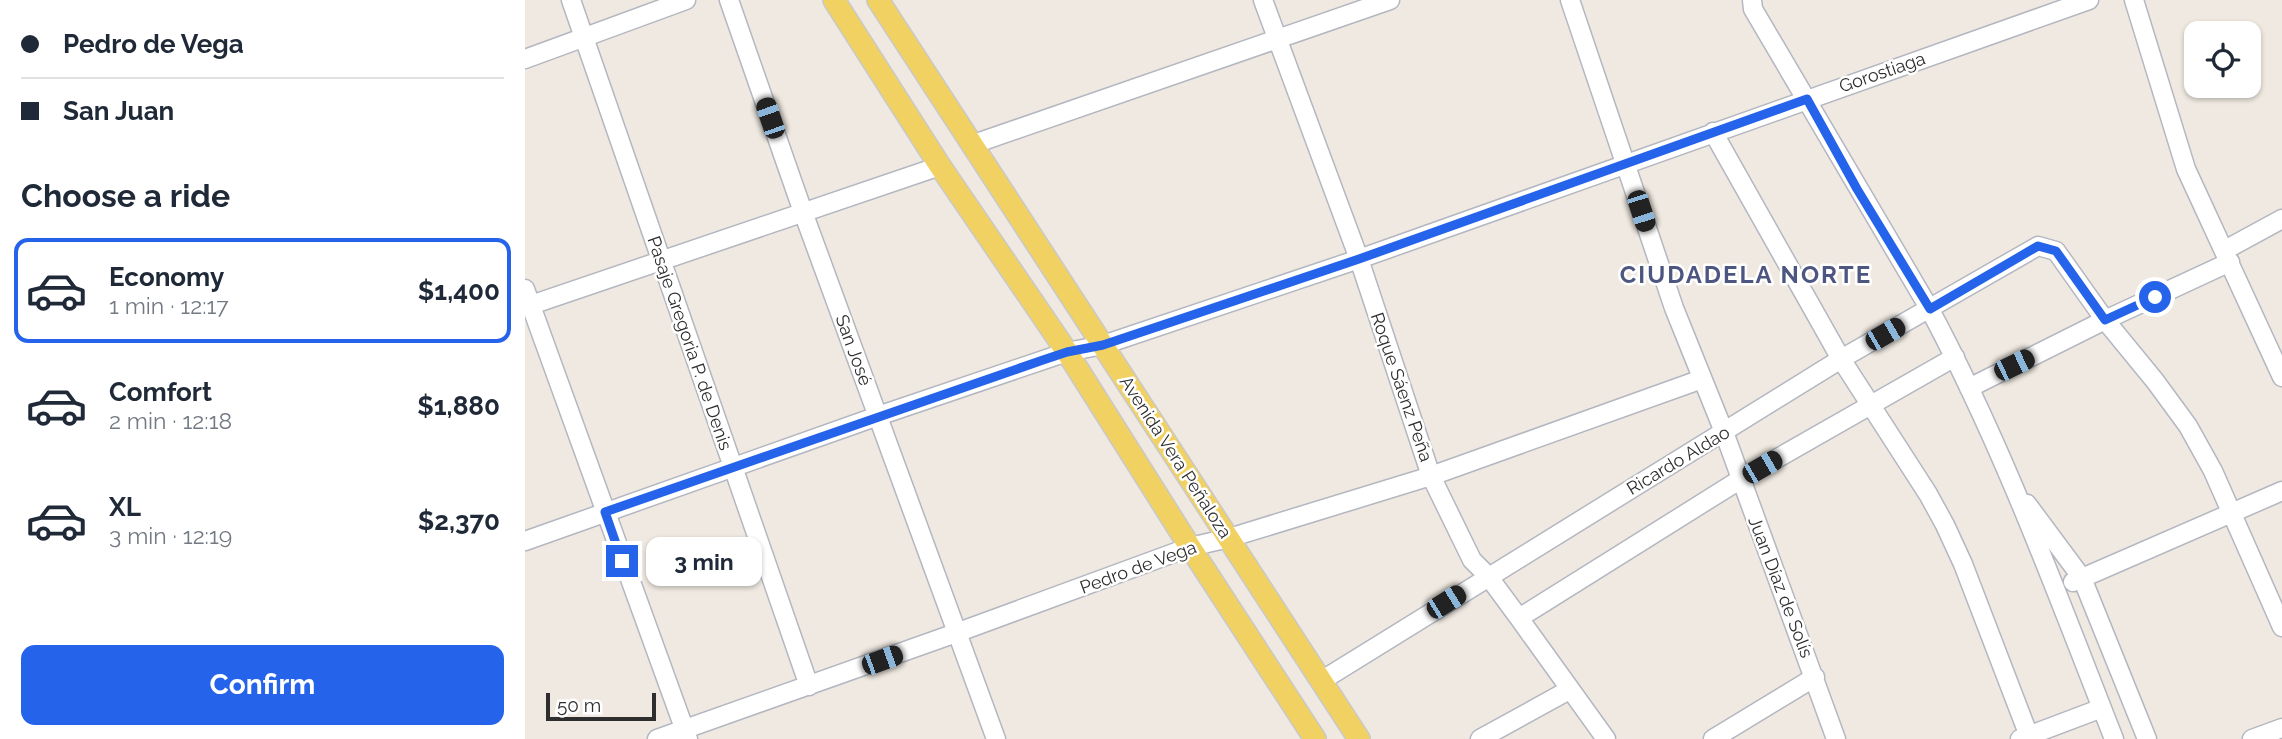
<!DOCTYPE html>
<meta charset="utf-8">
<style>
body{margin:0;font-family:Raleway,sans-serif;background:#f6f6f7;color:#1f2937;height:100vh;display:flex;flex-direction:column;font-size:26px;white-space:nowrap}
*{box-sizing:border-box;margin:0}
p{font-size:23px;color:#747a83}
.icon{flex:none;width:38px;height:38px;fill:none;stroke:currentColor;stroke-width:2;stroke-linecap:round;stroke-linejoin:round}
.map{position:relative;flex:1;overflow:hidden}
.side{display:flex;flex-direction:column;background:#fff;width:525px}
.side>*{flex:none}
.banner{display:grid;align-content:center;height:154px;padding:0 21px;background:#fff}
.tools{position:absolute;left:1659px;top:21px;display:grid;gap:14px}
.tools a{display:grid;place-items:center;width:77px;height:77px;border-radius:14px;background:#fff;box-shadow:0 2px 5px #0004;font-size:35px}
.scale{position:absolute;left:21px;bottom:18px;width:110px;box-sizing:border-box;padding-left:7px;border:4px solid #2e2e2e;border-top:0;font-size:19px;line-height:24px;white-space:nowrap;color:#2e2e2e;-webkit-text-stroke:5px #fff;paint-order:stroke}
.end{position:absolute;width:32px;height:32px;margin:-16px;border:9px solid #2563eb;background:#fff;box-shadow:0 0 0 4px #fff}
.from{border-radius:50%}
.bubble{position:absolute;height:49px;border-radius:14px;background:#fff;box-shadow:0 2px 5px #0004;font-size:23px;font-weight:700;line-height:49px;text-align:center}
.car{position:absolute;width:21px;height:42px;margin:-21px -10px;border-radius:9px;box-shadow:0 0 5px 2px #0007;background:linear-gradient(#222 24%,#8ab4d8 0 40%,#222 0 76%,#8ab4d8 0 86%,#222 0)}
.banner b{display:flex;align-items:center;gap:24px;height:66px;font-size:26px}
.banner b+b{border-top:2px solid #e0e1e3}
.banner i{width:18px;height:18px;background:#1f2937}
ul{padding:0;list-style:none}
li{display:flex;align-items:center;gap:21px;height:105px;margin:0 14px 10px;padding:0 7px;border:4px solid transparent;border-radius:14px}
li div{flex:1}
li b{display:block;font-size:26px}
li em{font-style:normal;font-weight:700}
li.active{border-color:#2563eb}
li>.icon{width:63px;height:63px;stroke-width:1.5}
h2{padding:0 21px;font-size:32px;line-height:84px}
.cta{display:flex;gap:14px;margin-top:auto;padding:14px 21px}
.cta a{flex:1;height:80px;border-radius:14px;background:#2563eb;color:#fff;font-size:28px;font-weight:700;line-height:80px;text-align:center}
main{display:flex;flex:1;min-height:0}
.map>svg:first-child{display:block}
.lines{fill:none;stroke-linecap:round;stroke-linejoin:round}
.minor-casing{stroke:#b4b7c1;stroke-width:21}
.major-casing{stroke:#c9c9c9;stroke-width:24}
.minor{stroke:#fff;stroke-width:18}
.major{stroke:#f2d163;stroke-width:21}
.route{stroke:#2563eb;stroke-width:9}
.labels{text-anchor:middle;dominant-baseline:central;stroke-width:5;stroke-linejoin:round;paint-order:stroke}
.street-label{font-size:18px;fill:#2e2e2e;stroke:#fff}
.district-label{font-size:24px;font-weight:bold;letter-spacing:2px;fill:#4d5680;stroke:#fff}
</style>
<main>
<section class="side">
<div class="banner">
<b><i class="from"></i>Pedro de Vega</b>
<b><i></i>San Juan</b>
</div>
<h2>Choose a ride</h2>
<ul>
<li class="active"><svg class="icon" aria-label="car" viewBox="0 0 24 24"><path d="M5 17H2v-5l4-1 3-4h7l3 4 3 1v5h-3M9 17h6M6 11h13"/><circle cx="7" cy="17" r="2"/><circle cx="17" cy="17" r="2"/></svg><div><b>Economy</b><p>1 min · 12:17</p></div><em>$1,400</em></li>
<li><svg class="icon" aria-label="car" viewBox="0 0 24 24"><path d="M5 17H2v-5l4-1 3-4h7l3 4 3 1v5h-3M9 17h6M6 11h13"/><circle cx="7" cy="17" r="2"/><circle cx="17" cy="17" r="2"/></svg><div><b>Comfort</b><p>2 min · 12:18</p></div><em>$1,880</em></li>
<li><svg class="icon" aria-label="car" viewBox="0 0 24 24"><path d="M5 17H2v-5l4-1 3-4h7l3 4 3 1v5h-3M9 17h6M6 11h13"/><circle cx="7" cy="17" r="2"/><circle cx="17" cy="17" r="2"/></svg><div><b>XL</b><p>3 min · 12:19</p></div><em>$2,370</em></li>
</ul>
<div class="cta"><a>Confirm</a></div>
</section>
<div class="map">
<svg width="1757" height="739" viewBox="0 0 1757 739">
<rect width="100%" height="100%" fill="#efe9e1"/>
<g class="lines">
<defs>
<path id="minor" d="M 46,0 L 284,686
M 204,0 L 278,212 L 471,739
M 738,0 L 834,259 L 906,476 L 947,560 L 963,576 L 994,618 L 1081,739
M 1045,0 L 1149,308 L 1199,432 L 1311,739
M 1227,0 L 1228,9 L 1404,308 C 1478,446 1532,594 1589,739
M 1609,0 L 1661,169 L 1757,377
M 0,59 L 161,0
M 1188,132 L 1316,359 L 1403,494 L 1420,525 L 1438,564 L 1504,736
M 446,145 L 865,0
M 1700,250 L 1757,219
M 0,289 L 163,739
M 0,307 L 415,166
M 1444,388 L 1580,320 L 1705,262
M 1502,504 L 1557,578 L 1622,739
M 0,541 L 353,416 L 542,352 L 578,345 L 834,259 L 1564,0
M 1548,582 L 1757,491
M 994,618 L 1216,479 L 1430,357
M 796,681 L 1316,359 L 1513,246 L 1531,251 L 1580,320 L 1630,381 L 1663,426 L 1688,471 L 1757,627
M 132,739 L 431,633 L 665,547 L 704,538 L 906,476 L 1177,379
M 955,739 L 1044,690
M 1188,739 L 1290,677
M 1495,739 L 1577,708
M 1727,739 L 1757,728"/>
<path id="major" d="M 309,0 L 415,166 L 542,352 L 665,547 L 790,739
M 353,0 L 834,739"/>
</defs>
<use href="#minor" class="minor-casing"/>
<use href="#major" class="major-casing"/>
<use href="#minor" class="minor"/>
<use href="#major" class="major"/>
</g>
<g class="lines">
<path class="route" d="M 97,561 L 80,512 L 518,360 L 542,352 L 578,345 L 834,259 L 1282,99 L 1332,189 L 1405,309 L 1513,246 L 1531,251 L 1580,320 L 1630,297"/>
</g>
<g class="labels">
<g class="street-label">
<text transform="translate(1357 72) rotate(-19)">Gorostiaga</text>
<text transform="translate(165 343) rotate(71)">Pasaje Gregoria P. de Denis</text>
<text transform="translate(329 350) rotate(70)">San José</text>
<text transform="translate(877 387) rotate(71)">Roque Sáenz Peña</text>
<text transform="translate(651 457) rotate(57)">Avenida Vera Peñaloza</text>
<text transform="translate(1153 460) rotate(-31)">Ricardo Aldao</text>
<text transform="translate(613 567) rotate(-20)">Pedro de Vega</text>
<text transform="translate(1256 587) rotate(69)">Juan Díaz de Solís</text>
</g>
<g class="district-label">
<text x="1221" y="274">CIUDADELA NORTE</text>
</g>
</g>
</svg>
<div class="tools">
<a><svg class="icon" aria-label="locate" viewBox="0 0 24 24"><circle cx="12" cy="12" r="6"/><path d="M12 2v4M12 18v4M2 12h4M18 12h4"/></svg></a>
</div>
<div class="scale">50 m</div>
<i class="end from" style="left:1630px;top:297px"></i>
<i class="end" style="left:97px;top:561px"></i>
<div class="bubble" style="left:121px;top:537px;width:116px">3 min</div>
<i class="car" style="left:245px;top:118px;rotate:341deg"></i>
<i class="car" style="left:1116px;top:211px;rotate:162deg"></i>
<i class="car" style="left:1360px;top:334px;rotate:60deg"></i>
<i class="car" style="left:1489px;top:365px;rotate:64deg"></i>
<i class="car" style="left:1237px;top:467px;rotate:60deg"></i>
<i class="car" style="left:921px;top:602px;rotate:58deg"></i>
<i class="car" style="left:357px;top:660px;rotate:70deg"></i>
</div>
</main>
